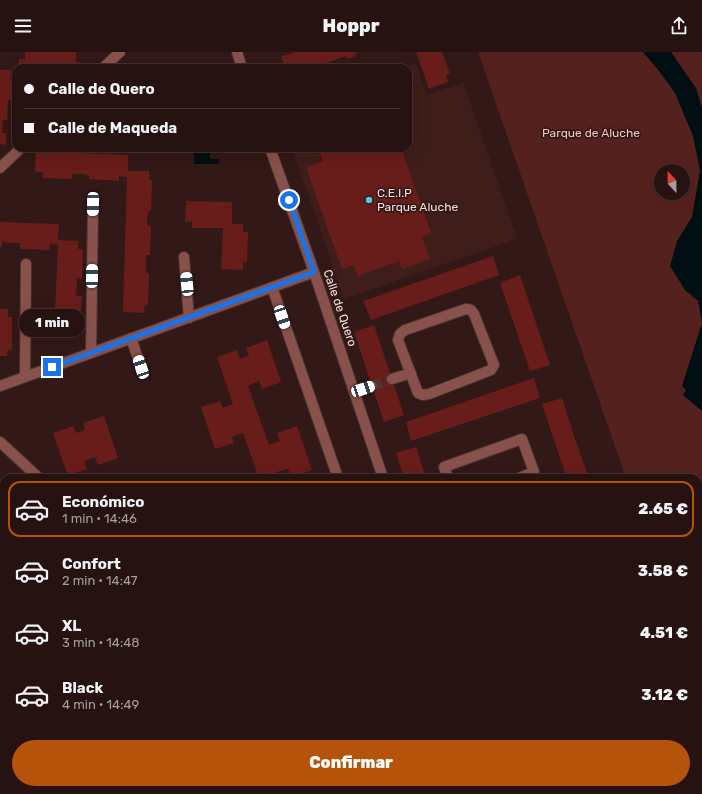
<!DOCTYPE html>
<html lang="es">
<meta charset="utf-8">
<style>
body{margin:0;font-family:Rubik,sans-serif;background:#32201e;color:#f1f3f6;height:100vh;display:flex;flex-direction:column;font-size:15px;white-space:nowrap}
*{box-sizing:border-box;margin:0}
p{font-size:13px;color:#a49e9f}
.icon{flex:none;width:22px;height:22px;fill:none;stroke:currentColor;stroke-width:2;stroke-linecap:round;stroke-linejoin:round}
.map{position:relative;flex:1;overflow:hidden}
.drawer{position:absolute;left:0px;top:422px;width:702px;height:320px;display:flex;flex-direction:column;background:#261210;border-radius:12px 12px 0 0;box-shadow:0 4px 16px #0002,0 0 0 1px #423230}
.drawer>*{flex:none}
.guide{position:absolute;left:12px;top:12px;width:400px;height:88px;border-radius:12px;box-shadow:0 4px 16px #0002,0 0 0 1px #423230;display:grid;align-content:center;height:88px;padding:0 12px;background:#261210}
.needle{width:26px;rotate:338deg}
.buttons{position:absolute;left:654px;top:112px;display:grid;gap:8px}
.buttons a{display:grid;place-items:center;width:36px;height:36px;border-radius:50%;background:#261210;box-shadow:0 4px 16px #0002,0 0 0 1px #423230;font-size:20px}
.end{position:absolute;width:18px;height:18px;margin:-9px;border:5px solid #1a73e8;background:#fff;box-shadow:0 0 0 2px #fff}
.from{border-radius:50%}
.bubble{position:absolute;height:28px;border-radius:14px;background:#261210;box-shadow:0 4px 16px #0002,0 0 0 1px #423230;font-size:13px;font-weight:800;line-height:28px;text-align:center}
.car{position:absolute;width:12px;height:24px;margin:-12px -6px;border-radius:5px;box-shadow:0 0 3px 1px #0007;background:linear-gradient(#fff 24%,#345 0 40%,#fff 0 76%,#345 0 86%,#fff 0)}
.guide b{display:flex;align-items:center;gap:14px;height:38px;font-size:15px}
.guide b+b{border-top:1px solid #423230}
.guide i{width:10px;height:10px;background:#f1f3f6}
ul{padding:7px 0 0;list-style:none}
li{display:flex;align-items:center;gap:12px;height:56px;margin:0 8px 6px;padding:0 4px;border:2px solid transparent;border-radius:12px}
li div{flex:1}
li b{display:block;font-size:15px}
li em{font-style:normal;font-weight:800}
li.current{border-color:#b45309}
li>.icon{width:36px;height:36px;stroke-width:1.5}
.primary-button{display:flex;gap:8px;margin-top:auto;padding:8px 12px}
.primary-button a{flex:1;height:46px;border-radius:24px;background:#b45309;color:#fff;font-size:16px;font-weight:800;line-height:46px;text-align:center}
header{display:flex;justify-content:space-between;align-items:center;height:52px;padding:0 12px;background:#261210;font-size:18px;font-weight:800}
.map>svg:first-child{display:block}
.built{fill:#3e1d1a}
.green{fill:#55211e;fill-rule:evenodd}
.water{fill:#020f12}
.building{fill:#691d1b}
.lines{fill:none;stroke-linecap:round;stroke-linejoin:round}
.minor-tunnel{stroke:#4f3634;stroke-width:10;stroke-dasharray:10 5;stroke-linecap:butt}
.minor-casing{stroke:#4d3432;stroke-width:12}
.minor{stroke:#89514c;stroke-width:10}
.route{stroke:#1a73e8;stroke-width:5}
.poi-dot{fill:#55cae0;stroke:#321816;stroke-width:1.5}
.labels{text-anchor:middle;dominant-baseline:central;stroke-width:3.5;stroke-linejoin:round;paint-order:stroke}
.park-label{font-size:12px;fill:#f4c4bf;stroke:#321816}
.poi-label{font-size:12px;fill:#f1dedc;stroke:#321816;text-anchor:start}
.street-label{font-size:12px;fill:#f1dedc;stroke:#321816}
</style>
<header><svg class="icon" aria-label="menu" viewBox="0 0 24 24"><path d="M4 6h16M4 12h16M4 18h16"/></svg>Hoppr<svg class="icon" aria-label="share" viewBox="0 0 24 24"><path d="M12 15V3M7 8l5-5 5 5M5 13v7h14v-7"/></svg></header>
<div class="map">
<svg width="702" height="742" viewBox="0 0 702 742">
<rect width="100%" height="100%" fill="#321816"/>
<path class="built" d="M 416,12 L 427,43 L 464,31 L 517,187 L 344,247 L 292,96 L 408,96 L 408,16 L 406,16 Z
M 0,652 L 4,656 L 4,678 L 0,679 Z
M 187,738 L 304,738 L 306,742 L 177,742 Z"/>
<path class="green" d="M 478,0 L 702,0 L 702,641 L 698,630 L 698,426 L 626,426 ZM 661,119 L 683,119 L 683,141 L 661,141 Z"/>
<path class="water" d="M 643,0 L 671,0 L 696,36 L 702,56 L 702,359 L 683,343 L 686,338 L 682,334 L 702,271 L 698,249 L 685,238 L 670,214 L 677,189 L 692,165 L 700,119 L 693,84 L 675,41 L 659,19 Z
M 194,96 L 210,96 L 210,107 L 219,107 L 219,112 L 194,112 Z"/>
<path class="building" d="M 25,0 L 76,0 L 76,10 L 80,10 L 80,16 L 55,16 L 55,13 L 48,13 L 48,16 L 19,16 L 19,7 L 25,7 Z
M 295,0 L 359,0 L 355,2 L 356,4 L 347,7 L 346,4 L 312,16 L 285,16 L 281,4 Z
M 416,0 L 442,0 L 450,22 L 446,23 L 448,30 L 429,37 Z
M 0,18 L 11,18 L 10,28 L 16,28 L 16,48 L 8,48 L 7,68 L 3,68 L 2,81 L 6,81 L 6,93 L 0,92 Z
M 318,96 L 401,96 L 431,181 L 422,185 L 430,207 L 402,217 L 399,209 L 358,224 L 354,213 L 342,217 L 306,115 L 323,109 Z
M 36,99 L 128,103 L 128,119 L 149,119 L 149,128 L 152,128 L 151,159 L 148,159 L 147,168 L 147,173 L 151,174 L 150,203 L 146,203 L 146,221 L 149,221 L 148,253 L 145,253 L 144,261 L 123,260 L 127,125 L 119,124 L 119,129 L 89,127 L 89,123 L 80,122 L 72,122 L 72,127 L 43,126 L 43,120 L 35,120 Z
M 186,149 L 232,150 L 232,172 L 243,172 L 243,180 L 248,180 L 247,210 L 243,210 L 243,218 L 221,217 L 223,176 L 192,176 L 192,170 L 185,170 Z
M 0,170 L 59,172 L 58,188 L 78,189 L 78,197 L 83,197 L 82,227 L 77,226 L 76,244 L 82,244 L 80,275 L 75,274 L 75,282 L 54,281 L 58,193 L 50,192 L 50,198 L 20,197 L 20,191 L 12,191 L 2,190 L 2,195 L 0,195 Z
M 493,204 L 499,223 L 371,268 L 363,249 Z
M 520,223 L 550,313 L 530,319 L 500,231 Z
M 0,257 L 8,257 L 8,265 L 12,265 L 12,298 L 8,298 L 7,304 L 0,304 Z
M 374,273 L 404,363 L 384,370 L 354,280 Z
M 267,288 L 281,330 L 262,337 L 259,329 L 248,334 L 269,393 L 280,389 L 277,381 L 297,374 L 312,418 L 291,425 L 288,417 L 277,420 L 279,426 L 259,426 L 243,381 L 232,385 L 234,391 L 215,397 L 201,355 L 220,349 L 223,356 L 233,352 L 217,305 L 237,298 L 240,307 L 249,303 L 246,296 Z
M 534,326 L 540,346 L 411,389 L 406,370 Z
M 562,346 L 576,390 L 589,426 L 567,426 L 557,397 L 542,352 Z
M 104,364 L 118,406 L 98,413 L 95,405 L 84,409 L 87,417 L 68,424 L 53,381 L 73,374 L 76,381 L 85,378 L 83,371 Z
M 416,395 L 426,426 L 404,426 L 396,401 Z
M 0,561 L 4,561 L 4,587 L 0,587 Z
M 0,595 L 4,595 L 4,621 L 0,621 Z
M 4,717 L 4,738 L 17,738 L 8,742 L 0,742 L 0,718 Z
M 246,738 L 278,738 L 279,742 L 236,742 Z
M 365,738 L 463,738 L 464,742 L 367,742 Z"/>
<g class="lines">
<path class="minor-tunnel" d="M 372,334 L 392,327"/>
<defs>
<path id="minor" d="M 237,0 L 242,16
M 103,16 L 120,0
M 270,96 L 314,220 L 383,426
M 0,116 L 21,96
M 184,205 L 189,266
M 272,235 L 338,426
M 466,257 L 471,258 L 474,262 L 494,313 L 491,318 L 429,342 L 423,343 L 418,341 L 398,288 L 400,282 L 405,278 Z
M 131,286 L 141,315
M 91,301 L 93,152
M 25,324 L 26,212
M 392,327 L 411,321
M 0,334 L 314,220
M 354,340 L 372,334
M 0,390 L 39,426
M 448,426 L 444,415 L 522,387 L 534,420 L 519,426
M 333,738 L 334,742
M 487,738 L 488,742
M 143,742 L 152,738
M 632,742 L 640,739 L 658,742"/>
</defs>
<use href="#minor" class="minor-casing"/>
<use href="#minor" class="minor"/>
</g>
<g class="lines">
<path class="route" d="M 52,315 L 314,220 L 289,148"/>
</g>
<circle class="poi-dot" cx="369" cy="148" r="4"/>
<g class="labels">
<g class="park-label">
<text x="591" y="81">Parque de Aluche</text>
</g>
<g class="poi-label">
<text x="377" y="141">C.E.I.P<tspan x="377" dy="14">Parque Aluche</tspan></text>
</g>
<g class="street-label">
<text transform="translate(340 256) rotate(71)">Calle de Quero</text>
</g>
</g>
</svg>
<div class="buttons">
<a><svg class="needle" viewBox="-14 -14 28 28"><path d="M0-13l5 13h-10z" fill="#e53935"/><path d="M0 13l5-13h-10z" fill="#a49e9f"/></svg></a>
</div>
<i class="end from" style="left:289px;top:148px"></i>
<i class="end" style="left:52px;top:315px"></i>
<div class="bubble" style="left:19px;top:257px;width:66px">1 min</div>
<i class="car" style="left:93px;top:152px;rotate:181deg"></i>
<i class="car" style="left:92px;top:224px;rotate:1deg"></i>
<i class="car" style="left:187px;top:232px;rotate:355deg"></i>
<i class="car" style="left:282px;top:265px;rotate:161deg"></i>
<i class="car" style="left:141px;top:315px;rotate:342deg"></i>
<i class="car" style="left:363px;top:337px;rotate:71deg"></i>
<div class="guide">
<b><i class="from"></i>Calle de Quero</b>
<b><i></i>Calle de Maqueda</b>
</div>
<section class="drawer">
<ul>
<li class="current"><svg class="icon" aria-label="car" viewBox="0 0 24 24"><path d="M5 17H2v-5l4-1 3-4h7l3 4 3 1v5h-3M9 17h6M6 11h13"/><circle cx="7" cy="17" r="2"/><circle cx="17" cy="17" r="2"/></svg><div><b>Económico</b><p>1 min · 14:46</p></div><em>2.65 €</em></li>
<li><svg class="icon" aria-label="car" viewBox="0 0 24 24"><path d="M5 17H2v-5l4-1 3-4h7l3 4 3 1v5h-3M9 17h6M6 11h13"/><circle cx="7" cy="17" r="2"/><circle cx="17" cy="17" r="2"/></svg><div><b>Confort</b><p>2 min · 14:47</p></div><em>3.58 €</em></li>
<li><svg class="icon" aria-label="car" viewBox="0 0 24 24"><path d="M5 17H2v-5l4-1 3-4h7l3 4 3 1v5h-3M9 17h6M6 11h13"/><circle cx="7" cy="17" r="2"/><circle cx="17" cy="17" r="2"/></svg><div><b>XL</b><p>3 min · 14:48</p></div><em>4.51 €</em></li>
<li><svg class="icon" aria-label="car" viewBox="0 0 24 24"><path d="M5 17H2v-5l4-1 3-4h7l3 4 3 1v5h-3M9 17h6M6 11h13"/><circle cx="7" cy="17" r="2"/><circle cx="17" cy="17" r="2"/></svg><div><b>Black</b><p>4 min · 14:49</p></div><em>3.12 €</em></li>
</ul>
<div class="primary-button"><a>Confirmar</a></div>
</section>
</div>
